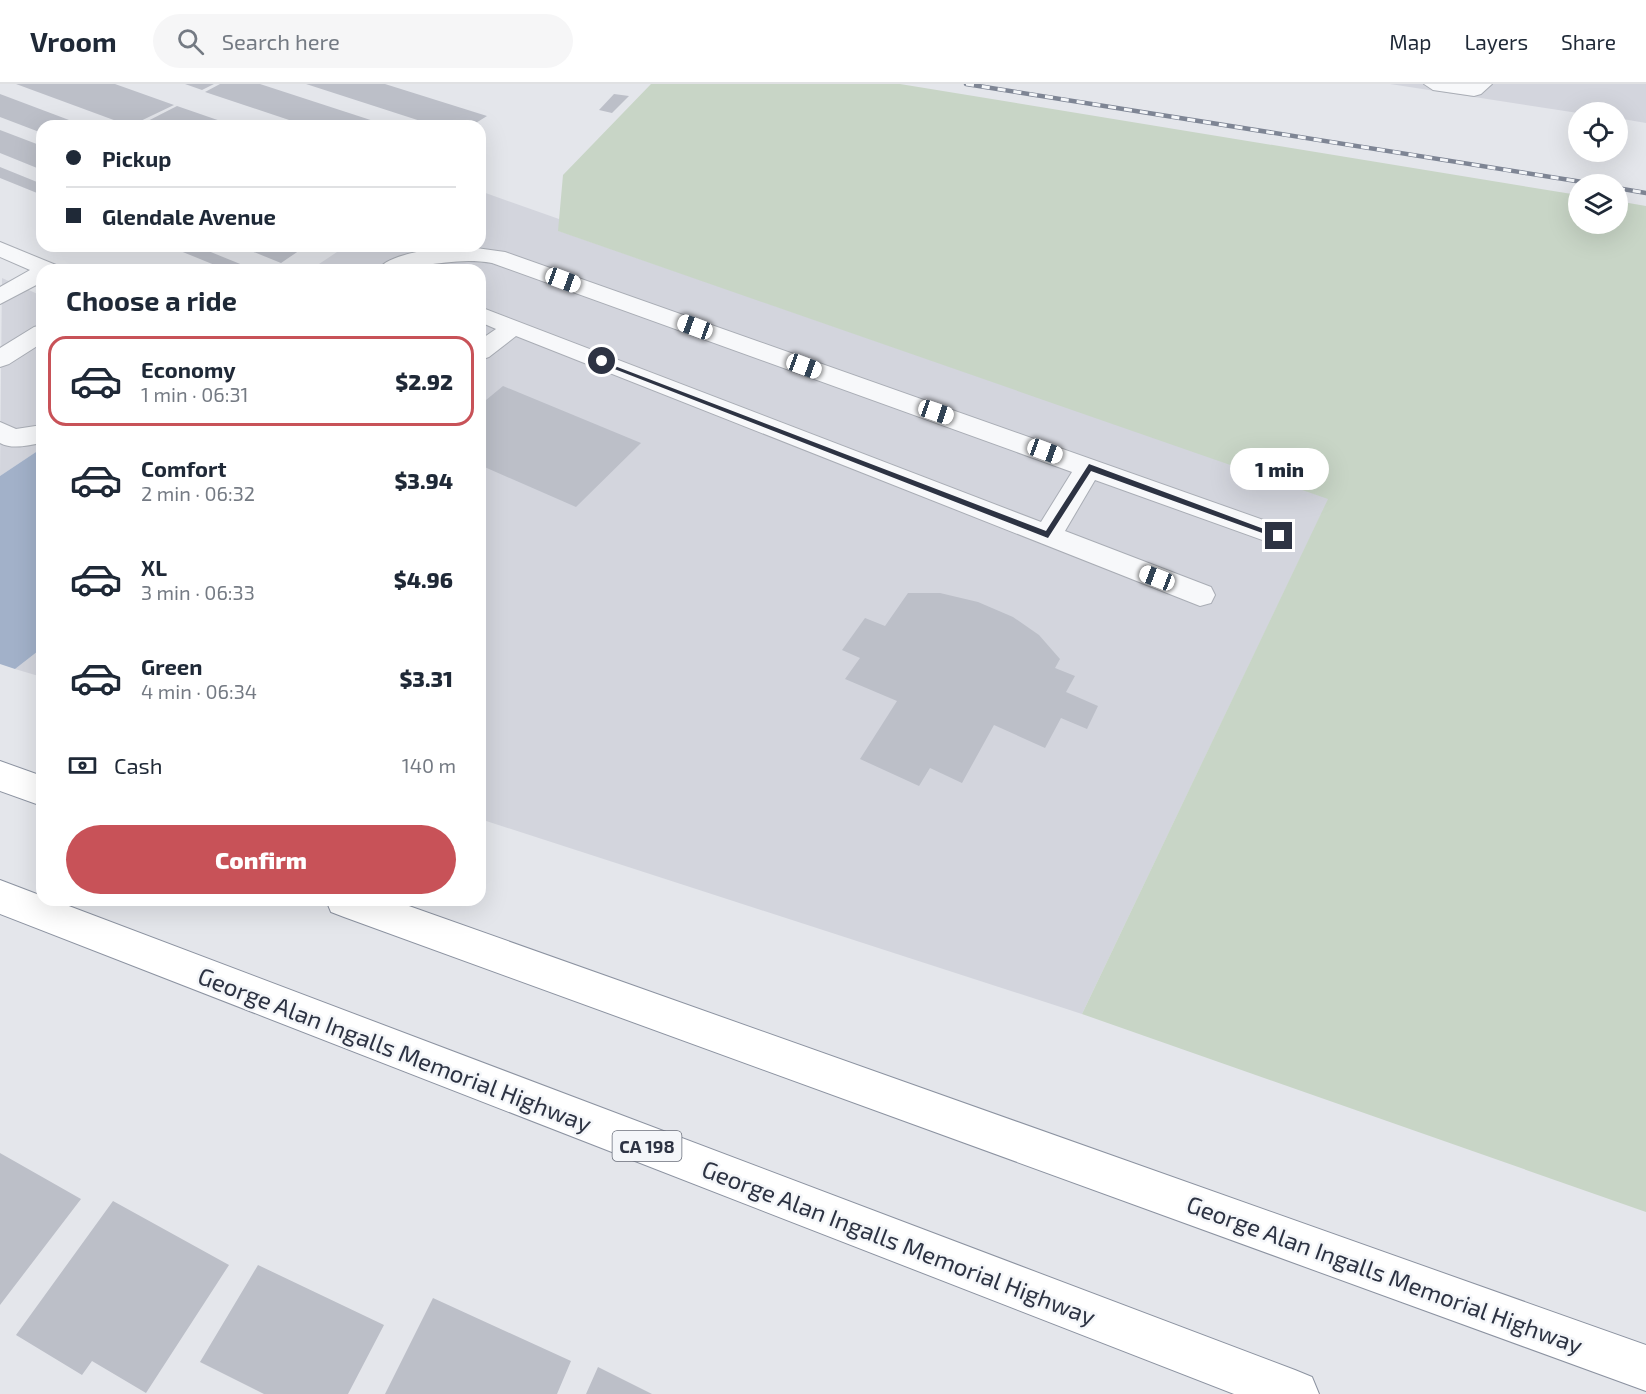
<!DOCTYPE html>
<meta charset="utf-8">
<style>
body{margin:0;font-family:"Exo 2",sans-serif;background:#f6f6f7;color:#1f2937;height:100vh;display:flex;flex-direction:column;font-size:22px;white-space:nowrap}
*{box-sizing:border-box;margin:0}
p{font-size:20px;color:#747a83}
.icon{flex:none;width:33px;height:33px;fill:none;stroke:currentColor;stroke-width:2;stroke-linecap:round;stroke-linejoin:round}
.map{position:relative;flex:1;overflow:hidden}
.drawer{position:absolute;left:36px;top:180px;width:450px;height:642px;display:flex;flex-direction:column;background:#fff;border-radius:18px;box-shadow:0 6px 24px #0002}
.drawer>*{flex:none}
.hud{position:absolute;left:36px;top:36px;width:450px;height:132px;border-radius:18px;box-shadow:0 6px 24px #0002;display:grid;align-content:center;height:132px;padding:0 30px;background:#fff}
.controls{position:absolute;left:1568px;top:18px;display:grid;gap:12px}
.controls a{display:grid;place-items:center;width:60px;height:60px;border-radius:50%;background:#fff;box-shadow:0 6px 24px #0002;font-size:30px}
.end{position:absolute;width:27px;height:27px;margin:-14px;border:8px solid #2d3343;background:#fff;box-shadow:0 0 0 3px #fff}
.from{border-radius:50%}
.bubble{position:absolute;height:42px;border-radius:21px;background:#fff;box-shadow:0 6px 24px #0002;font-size:20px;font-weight:800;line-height:42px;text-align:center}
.car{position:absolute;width:18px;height:36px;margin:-18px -9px;border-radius:8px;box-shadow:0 0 4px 2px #0007;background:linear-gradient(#fff 24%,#345 0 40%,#fff 0 76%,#345 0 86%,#fff 0)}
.hud b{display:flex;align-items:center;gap:21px;height:57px;font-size:22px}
.hud b+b{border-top:2px solid #e0e1e3}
.hud i{width:15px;height:15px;background:#1f2937}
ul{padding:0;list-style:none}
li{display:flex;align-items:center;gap:18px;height:90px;margin:0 12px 9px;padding:0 18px;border:3px solid transparent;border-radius:18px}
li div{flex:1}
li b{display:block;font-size:22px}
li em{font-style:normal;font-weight:800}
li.selected{border-color:#c85258}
li>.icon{width:54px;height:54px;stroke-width:1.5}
h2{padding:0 30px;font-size:27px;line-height:72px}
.pay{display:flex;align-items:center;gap:15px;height:66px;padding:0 30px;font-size:22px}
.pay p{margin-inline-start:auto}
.button{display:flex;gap:12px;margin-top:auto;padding:12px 30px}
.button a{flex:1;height:69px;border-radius:36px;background:#c85258;color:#fff;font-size:24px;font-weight:800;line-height:69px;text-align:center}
header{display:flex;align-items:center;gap:36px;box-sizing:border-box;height:84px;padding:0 30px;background:#fff;border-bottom:2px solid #e0e1e3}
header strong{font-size:28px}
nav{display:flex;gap:33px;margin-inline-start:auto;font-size:21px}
.search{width:420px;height:54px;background:#f6f6f7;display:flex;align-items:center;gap:15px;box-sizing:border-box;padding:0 21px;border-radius:33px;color:#747a83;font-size:22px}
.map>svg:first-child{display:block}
.built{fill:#d3d5dd}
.green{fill:#c8d5c6}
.water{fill:#a2b1c9}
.building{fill:#bcbfc8}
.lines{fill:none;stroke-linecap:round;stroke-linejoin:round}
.minor-casing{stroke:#a9adb5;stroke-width:2}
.highway-casing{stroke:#8c93a1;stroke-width:2}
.minor{fill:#f7f8fa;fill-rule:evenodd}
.highway{fill:#fff;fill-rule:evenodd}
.rail-casing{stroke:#7e8594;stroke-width:4.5}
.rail{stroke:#f4f6f9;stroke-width:3;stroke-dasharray:8;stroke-linecap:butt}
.route{fill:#2d3343}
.labels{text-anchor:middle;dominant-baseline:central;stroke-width:5;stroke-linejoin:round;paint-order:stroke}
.shield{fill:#f4f6f9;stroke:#696e7a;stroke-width:1.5}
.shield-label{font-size:18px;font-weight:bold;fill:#2d3343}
.near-street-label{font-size:24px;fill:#2d3343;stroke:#f4f6f9}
</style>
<header>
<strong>Vroom</strong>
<div class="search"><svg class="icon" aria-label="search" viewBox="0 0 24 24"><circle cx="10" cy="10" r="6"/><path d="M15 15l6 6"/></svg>Search here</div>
<nav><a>Map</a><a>Layers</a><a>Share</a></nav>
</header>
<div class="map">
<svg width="1646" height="1310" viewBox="0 0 1646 1310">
<rect width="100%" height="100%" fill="#e4e6eb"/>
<path class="built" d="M 1390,0 L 1646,0 L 1646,39 L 1617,34 L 1617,28 L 1578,29 Z
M 480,107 L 559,135 L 559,147 L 1329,414 L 1082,930 L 480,735 L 480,186 L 310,186 L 346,162 L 480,162 Z
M 2,194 L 42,212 L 42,364 L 0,392 Z
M 42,564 L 42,593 L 15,585 Z"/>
<path class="green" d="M 651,0 L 900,0 L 1578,111 L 1578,140 L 1617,140 L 1617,117 L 1646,122 L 1646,1128 L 1082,930 L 1328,415 L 558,147 L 563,91 Z"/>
<path class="water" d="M 42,364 L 42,564 L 15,585 L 0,580 L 0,392 Z"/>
<path class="building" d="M 16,0 L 115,0 L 174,21 L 130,42 Z
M 185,0 L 214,0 L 202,6 Z
M 220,0 L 260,0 L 389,42 L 307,42 L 205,8 Z
M 306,0 L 385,0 L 487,32 L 471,42 L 436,42 Z
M 0,10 L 85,42 L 42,42 L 42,49 L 0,33 Z
M 614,10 L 629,12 L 612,29 L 599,26 Z
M 177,22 L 235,42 L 138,42 Z
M 0,46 L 42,62 L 42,86 L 0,69 Z
M 0,83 L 42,100 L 42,111 L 0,94 Z
M 168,162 L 196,162 L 255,186 L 227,186 Z
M 239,162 L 306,162 L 281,179 Z
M 503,302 L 641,359 L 576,423 L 480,381 L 480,321 Z
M 908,509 L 940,509 L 978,518 L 1013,533 L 1039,551 L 1060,575 L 1055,584 L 1075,592 L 1066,608 L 1098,622 L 1087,645 L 1061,634 L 1045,664 L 994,641 L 962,699 L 930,684 L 919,702 L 860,675 L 897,617 L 845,595 L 860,574 L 842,566 L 865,534 L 885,542 Z
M 0,1069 L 81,1115 L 0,1221 Z
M 113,1117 L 229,1181 L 146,1309 L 92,1277 L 82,1291 L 16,1251 Z
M 258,1181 L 384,1241 L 348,1310 L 264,1310 L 200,1278 Z
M 433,1214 L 571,1277 L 557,1310 L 385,1310 Z
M 598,1283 L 652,1310 L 586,1310 Z"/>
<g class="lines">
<defs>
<path id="minor" d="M 1424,0 L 1492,0 L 1481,10 L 1474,12 L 1433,6 Z
M 0,158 L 56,181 L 59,186 L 42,186 L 42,198 L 0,220 L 0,203 L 30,186 L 0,173 Z
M 469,163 L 505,168 L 1289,445 L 1293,452 L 1289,459 L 1279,462 L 1095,396 L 1065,447 L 1211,503 L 1215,511 L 1211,519 L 1200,522 L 516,252 L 489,273 L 480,276 L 480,256 L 496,245 L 480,238 L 480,223 L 1041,438 L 1072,388 L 492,179 C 452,172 417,186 378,186 C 390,167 448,163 469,163 Z
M 42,241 L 42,259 L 9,280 L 0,283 L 0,264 L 34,243 Z
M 0,338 L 16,345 L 42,341 L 42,359 C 28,361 13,366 0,359 Z"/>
<path id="highway" d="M 0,677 L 42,692 L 42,722 L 0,707 Z
M 0,796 L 42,812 L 42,816 L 53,816 L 1295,1286 L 1312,1293 L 1319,1310 L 1234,1310 L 0,830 Z
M 326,816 L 392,816 L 1646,1261 L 1646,1307 L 344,833 L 331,828 Z"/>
</defs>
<use href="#minor" class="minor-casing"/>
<use href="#highway" class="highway-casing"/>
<use href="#minor" class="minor"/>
<use href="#highway" class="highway"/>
<defs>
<path id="rail" d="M 966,0 L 1595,100
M 1617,104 L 1646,109"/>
</defs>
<use href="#rail" class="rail-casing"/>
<use href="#rail" class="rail"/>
</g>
<path class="route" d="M 599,276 L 1046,447 L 1089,380 L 1283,452 L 1276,454 L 1091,387 L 1048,454 L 599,279 Z"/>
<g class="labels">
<rect class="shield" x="612.5" y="1047" width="69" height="30" rx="4.5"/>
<g class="shield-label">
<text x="647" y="1062">CA 198</text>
</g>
<g class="near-street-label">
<text transform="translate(395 965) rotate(21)">George Alan Ingalls Memorial Highway</text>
<text transform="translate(899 1158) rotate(21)">George Alan Ingalls Memorial Highway</text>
<text transform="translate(1385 1190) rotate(20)">George Alan Ingalls Memorial Highway</text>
</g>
</g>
</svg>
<div class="controls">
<a><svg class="icon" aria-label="locate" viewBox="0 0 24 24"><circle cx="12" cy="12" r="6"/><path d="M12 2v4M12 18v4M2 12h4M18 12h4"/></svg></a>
<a><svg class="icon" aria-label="layers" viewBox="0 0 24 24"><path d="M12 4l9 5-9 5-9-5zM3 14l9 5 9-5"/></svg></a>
</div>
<i class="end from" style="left:602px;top:277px"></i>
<i class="end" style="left:1279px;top:452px"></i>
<div class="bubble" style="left:1230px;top:364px;width:99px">1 min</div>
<i class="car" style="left:563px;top:196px;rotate:110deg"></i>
<i class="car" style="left:695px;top:243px;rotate:290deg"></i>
<i class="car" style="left:804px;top:282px;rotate:110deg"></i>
<i class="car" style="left:936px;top:328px;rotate:109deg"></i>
<i class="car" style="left:1045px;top:367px;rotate:110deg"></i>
<i class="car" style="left:1157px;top:494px;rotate:291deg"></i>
<div class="hud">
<b><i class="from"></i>Pickup</b>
<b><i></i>Glendale Avenue</b>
</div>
<section class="drawer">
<h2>Choose a ride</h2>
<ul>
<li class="selected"><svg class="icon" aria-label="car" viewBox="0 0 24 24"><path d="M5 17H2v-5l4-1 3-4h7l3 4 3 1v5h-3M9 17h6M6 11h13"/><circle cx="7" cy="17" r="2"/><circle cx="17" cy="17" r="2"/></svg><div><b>Economy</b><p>1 min · 06:31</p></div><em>$2.92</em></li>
<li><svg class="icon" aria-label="car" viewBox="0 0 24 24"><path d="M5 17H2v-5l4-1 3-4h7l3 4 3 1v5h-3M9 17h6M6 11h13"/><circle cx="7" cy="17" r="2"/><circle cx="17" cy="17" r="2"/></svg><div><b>Comfort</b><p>2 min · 06:32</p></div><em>$3.94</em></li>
<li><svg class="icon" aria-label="car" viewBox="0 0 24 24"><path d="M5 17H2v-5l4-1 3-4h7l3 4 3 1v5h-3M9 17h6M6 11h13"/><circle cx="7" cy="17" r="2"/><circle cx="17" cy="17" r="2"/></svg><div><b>XL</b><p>3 min · 06:33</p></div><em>$4.96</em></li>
<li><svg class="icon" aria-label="car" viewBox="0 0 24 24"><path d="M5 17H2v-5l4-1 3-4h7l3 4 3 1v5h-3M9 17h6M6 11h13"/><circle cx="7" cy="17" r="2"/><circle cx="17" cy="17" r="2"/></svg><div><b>Green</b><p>4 min · 06:34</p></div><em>$3.31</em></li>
</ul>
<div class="pay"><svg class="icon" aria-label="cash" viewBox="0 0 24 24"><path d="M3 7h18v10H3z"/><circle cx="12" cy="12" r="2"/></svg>Cash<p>140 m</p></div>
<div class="button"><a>Confirm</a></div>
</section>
</div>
